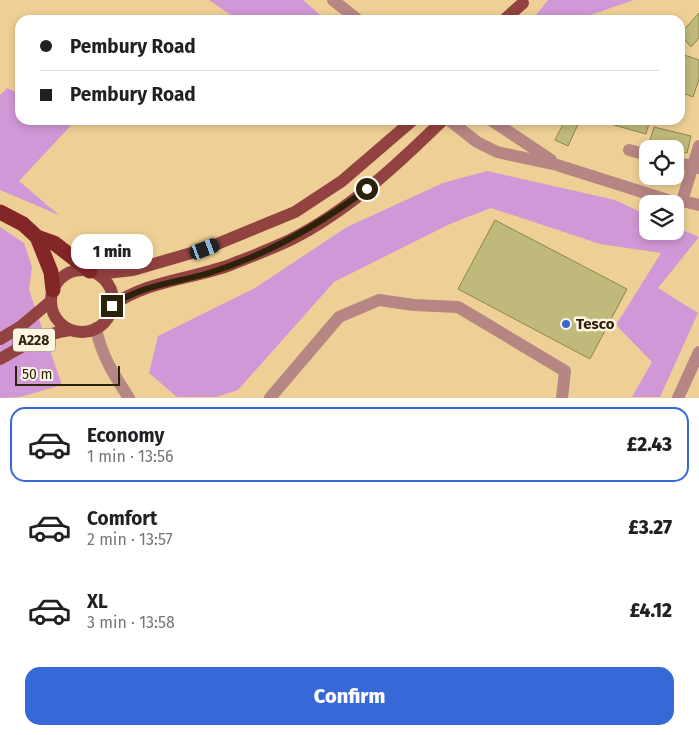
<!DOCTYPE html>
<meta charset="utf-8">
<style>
body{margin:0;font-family:"Fira Sans",sans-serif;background:#f6f6f6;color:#202124;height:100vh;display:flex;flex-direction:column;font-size:19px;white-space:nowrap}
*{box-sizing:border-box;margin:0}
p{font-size:16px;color:#757577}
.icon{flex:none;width:28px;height:28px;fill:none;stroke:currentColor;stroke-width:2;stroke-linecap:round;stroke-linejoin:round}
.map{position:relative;height:398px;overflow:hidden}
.details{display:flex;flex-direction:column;background:#fff;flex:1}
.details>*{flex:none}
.top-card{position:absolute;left:15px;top:15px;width:670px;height:110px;border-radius:15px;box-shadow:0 2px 8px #0003;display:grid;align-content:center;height:110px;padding:0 25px;background:#fff}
.fabs{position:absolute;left:639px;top:140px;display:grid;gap:10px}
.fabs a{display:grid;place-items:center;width:45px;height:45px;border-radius:10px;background:#fff;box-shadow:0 2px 8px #0003;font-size:25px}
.scale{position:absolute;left:15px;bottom:12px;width:105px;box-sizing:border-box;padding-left:5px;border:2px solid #2c2109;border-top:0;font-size:14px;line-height:18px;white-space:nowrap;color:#2c2109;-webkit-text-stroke:4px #fdf4e3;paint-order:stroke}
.end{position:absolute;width:22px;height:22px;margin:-11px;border:6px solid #2c2109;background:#fff;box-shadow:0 0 0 2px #fff}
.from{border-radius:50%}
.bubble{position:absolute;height:35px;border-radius:15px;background:#fff;box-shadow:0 2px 8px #0003;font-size:16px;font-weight:800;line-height:35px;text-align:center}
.car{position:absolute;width:15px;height:30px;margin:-15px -8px;border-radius:6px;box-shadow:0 0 4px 1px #0007;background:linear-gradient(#222 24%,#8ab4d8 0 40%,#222 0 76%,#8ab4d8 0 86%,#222 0)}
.top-card b{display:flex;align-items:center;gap:18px;height:48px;font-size:19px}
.top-card b+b{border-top:1px solid #e0e0e0}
.top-card i{width:12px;height:12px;background:#202124}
ul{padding:9px 0 0;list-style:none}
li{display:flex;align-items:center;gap:15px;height:75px;margin:0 10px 8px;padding:0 15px;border:2px solid transparent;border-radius:15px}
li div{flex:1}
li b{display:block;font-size:19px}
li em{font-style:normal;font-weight:800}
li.current{border-color:#3668d7}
li>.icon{width:45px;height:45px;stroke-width:1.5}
.primary-button{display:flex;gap:10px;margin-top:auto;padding:10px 25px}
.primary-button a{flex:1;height:58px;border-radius:15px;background:#3668d7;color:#fff;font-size:20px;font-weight:800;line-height:58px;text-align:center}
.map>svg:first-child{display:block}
.green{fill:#d098d6}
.building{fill:#bfb97b;stroke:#8c864a}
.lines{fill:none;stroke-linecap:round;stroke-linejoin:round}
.minor{stroke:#b58683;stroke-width:12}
.major{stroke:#924240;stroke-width:12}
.highway{stroke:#832628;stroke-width:15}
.route{stroke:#2c2109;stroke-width:6}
.poi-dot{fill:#3668d7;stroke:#fdf4e3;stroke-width:2}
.labels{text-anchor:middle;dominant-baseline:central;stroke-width:5;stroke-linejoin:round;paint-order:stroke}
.shield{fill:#fdf4e3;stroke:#6b604a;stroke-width:1}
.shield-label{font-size:14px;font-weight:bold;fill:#2c2109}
.poi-label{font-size:15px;font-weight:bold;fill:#2c2109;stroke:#fdf4e3;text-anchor:start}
</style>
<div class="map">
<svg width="699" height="398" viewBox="0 0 699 398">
<rect width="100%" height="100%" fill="#eed096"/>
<path class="green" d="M 209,0 L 303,0 L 326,20 L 238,20 Z
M 548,0 L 634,0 L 576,20 L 532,20 Z
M 7,88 L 20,94 L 20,120 L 76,120 L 19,181 L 59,215 L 0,190 L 0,95 Z
M 487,171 L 615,200 L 647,215 L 648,231 L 675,231 L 675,227 L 699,237 L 658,288 L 698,313 L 660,397 L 632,397 L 652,362 L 616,325 L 661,253 L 600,244 L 491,208 L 450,224 L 334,282 L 238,390 L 216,397 L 177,397 L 149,373 L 158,336 L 255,288 L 347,227 L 443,183 Z
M 0,227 L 24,243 L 32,267 L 29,290 L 62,385 L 20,397 L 0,398 Z"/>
<path class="building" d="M 699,13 L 699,38 L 691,47 L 680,34 Z
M 684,55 L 699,60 L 699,79 L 693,97 L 680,92 L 680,67 Z
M 565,120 L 580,120 L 568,146 L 555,140 Z
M 608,120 L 650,120 L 646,134 L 607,123 Z
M 654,127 L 691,136 L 687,153 L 649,143 Z
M 495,220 L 627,289 L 590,359 L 458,289 Z"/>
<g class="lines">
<path class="minor" d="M 333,0 L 358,20
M 449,120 L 477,142 L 497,152 L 557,165 L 677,203 L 682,201 L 699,205
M 491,120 L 551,160
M 629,150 L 648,155
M 675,162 L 699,168
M 682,201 L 699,146
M 96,328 C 101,355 114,375 129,398
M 270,398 L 339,317 L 379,300 L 414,305 L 458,307 L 565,371 L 562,398
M 678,398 L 699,352"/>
<path class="major" d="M 504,20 L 523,3
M51 301a31 31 0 1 1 62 0a31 31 0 1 1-62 0Z
M 97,274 L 133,270 L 205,249 L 295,212 L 342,181 L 413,120
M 112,306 C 145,281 192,279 230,265 C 250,257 271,249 290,240 C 348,211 397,165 443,120
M 0,339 L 20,327 L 51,301
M 0,359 C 23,346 44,333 71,330"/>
<path class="highway" d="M 0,212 L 23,224 L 37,237 L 54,243 L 90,271
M 37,237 L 51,272 L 53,290"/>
</g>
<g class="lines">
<path class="route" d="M 112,306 C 140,285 176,283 209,273 C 267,255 319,225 367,189"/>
</g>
<circle class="poi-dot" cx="566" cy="324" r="5"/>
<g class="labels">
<rect class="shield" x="13" y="328.5" width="42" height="23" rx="4"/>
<g class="shield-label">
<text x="34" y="340">A228</text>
</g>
<g class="poi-label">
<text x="576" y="324">Tesco</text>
</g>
</g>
</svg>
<div class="fabs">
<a><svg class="icon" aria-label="locate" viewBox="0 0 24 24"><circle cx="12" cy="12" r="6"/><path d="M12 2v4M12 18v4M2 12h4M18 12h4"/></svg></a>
<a><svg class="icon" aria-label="layers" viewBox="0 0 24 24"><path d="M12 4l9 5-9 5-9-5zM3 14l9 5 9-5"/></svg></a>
</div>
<div class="scale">50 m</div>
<i class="end from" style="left:367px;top:189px"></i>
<i class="end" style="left:112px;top:306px"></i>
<div class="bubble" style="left:71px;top:234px;width:82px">1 min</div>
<i class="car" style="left:205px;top:249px;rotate:69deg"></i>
<div class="top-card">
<b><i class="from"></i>Pembury Road</b>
<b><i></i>Pembury Road</b>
</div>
</div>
<section class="details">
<ul>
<li class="current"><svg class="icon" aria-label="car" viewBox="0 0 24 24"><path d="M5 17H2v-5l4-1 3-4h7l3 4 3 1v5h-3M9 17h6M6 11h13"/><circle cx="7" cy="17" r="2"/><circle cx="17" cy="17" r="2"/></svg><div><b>Economy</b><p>1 min · 13:56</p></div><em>£2.43</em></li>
<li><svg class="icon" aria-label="car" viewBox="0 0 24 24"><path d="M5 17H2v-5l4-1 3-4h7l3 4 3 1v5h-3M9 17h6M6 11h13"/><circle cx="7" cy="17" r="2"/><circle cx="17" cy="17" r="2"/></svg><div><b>Comfort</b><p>2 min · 13:57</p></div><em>£3.27</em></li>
<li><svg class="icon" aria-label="car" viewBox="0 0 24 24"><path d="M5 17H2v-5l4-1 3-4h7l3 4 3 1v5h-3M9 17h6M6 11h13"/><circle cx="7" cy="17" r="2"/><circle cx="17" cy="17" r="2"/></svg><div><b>XL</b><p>3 min · 13:58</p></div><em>£4.12</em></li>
</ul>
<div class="primary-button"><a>Confirm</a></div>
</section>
